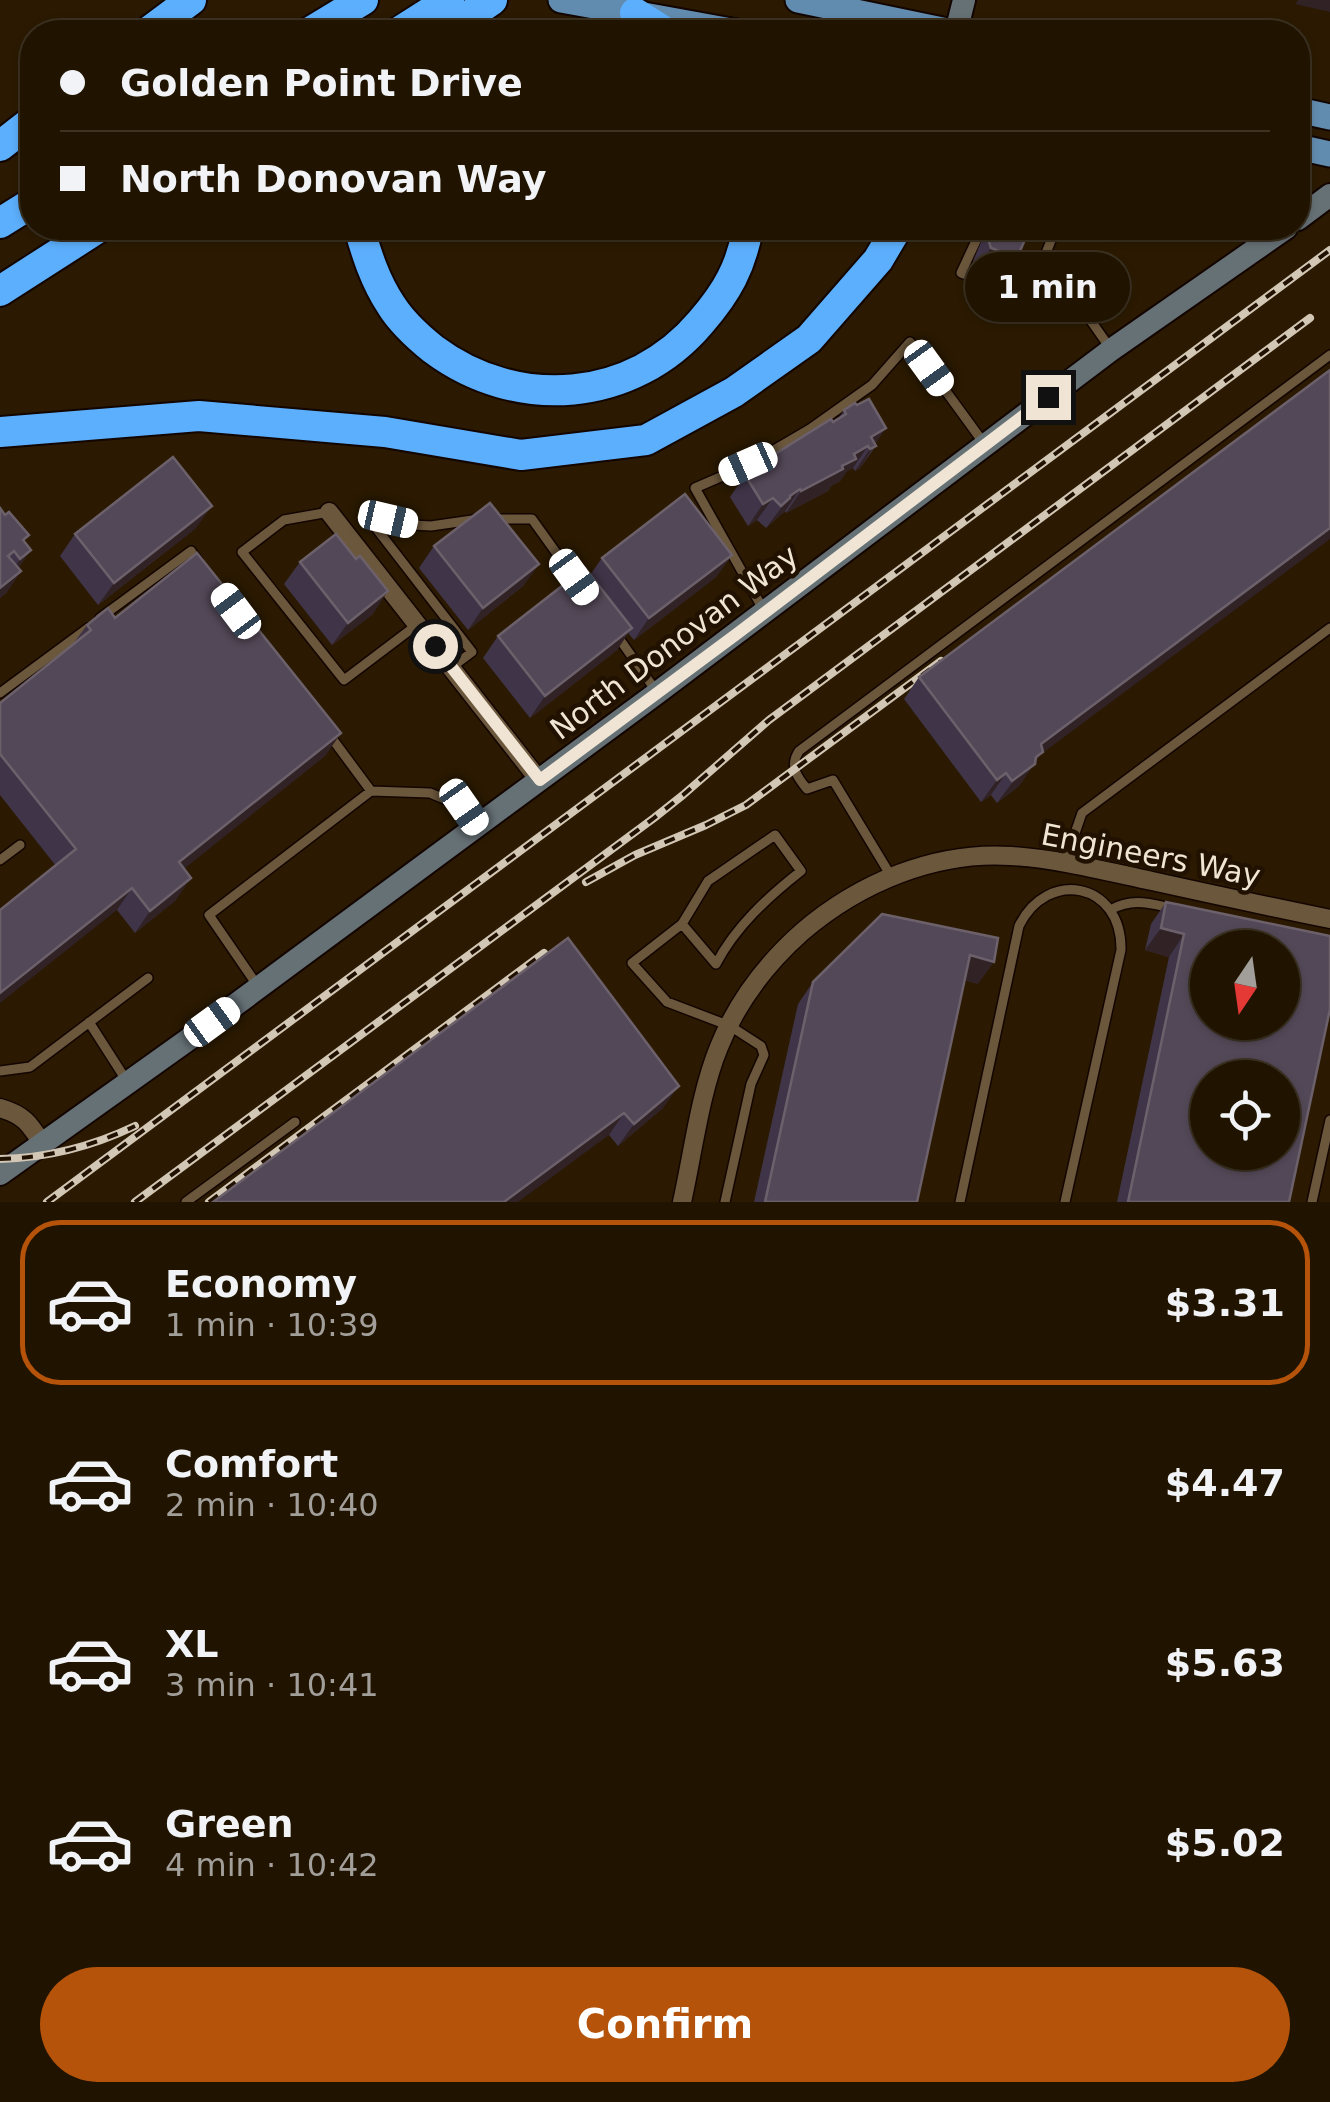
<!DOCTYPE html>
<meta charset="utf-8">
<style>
body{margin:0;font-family:"DejaVu Sans",sans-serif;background:#281d0b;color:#f1f3f6;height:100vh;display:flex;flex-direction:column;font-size:38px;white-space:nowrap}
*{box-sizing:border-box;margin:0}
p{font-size:32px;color:#a29e99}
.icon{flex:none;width:55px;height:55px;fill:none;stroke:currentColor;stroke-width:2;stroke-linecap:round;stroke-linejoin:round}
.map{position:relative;height:1202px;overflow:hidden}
.sheet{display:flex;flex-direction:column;background:#201401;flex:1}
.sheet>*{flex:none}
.hud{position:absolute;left:20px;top:20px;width:1290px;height:220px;border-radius:40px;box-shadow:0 2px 8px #0004,0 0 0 2px #3d3323;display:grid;align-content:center;height:220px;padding:0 40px;background:#201401}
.needle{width:65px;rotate:193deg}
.controls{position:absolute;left:1190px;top:930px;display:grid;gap:20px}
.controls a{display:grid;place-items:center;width:110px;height:110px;border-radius:50%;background:#201401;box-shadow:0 2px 8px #0004,0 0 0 2px #3d3323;font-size:50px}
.end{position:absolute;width:45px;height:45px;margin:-22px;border:12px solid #f0e5d5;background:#111;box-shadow:0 0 0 5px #111}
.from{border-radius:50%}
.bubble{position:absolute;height:70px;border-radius:35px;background:#201401;box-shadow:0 2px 8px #0004,0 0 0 2px #3d3323;font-size:32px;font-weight:600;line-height:70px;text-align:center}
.car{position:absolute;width:30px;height:60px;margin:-30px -15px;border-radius:12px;box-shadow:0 0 8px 2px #0007;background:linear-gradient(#fff 24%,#345 0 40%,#fff 0 76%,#345 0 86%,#fff 0)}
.hud b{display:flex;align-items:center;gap:35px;height:95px;font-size:38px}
.hud b+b{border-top:2px solid #3d3323}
.hud i{width:25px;height:25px;background:#f1f3f6}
ul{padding:18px 0 0;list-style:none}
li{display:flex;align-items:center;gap:30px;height:165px;margin:0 20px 15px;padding:0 20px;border:5px solid transparent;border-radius:40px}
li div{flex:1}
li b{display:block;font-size:38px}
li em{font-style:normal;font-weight:600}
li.active{border-color:#b45309}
li>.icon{width:90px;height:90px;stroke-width:1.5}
.cta{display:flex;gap:20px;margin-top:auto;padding:20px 40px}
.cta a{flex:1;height:115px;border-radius:60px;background:#b45309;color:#fff;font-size:40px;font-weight:600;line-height:115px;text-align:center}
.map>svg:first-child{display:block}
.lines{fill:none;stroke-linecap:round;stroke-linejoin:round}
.lane-casing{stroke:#130500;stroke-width:12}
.street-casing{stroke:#130500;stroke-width:21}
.secondary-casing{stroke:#130500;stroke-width:26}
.primary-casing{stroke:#130500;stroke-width:29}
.highway-casing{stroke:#130500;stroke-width:34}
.lane{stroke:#6b573c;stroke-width:9}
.street{stroke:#6b573c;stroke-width:18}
.secondary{stroke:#667176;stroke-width:22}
.primary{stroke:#628caf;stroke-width:25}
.highway{stroke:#5caffc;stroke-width:30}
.rail-casing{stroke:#d2c6b5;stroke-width:8}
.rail{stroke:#211100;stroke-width:4;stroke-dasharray:11;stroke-linecap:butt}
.wall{fill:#403548}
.shaded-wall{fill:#302225}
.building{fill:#534857;stroke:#6c616b;stroke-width:2.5;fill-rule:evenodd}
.route{stroke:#f0e5d5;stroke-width:12}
.labels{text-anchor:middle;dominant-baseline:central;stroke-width:9;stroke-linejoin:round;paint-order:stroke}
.street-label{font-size:30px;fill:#f0e5d5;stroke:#211100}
</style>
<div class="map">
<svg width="1330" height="1202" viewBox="0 0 1330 1202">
<rect width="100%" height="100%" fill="#2b1a01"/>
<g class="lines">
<defs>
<path id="lane" d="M 982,228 L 961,273 L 1028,298 L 1056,228
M 1038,275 L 1068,288 L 1110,348
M 329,512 L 284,520 L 242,552 L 344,680 L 418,624
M 495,519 L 532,519 L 580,586
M 763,609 L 695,488 L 748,465 L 810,429 L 872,385 L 910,342 L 983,442
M 100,618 L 191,551 L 198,561
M 616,634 L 656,691
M 452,667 L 472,652 L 376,528 L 387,519 L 413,525 L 431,526 L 479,519
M 0,693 L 88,628
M 328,733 L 371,791
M 0,860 L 20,845
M 1065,862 L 1082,813 L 1330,628
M 891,876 L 833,780 L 807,789 C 797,777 789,766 799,751 L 1330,355
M 1110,910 C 1132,898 1148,903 1171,908
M 682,924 L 716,964 C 736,926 768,897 801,871 L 775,835 L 708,881 L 682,924 L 632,963 L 667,1002 L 730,1026 L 761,1046 L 764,1055 L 751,1084 L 725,1202
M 257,985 L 209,915 L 371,791 L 430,793 L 464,807 L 475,823
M 89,1022 L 128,1083
M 0,1071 L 30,1067 L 148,978
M 186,1202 L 295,1122
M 960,1202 L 1019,926 C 1047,868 1122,882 1121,950 L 1065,1202
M 1312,1202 L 1330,1120"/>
<path id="street" d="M 329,512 L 539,780
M 0,1108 C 24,1115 29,1123 42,1143
M 682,1202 C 693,1153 700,1093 719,1047 C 737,1002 766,964 802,932 C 859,883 935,851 1011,856 C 1059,859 1105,871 1152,881 C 1211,894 1271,907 1330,919"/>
<path id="secondary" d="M 956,32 L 964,0
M 1298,219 L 1330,195
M 0,1174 L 189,1039 L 657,693 L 1111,350 L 1286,228"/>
<path id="primary" d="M 561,0 L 737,32
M 798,0 L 952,32
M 1298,110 L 1330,117
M 1298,147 L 1330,154"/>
<path id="highway" d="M 635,13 L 665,32
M 148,32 L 191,0
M 310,32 L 363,0
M 399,32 L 449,0
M 445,32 L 492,0
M 0,146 L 32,121
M 0,223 L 32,203
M 359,228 C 367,255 375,281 391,305 C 401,321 418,337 433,349 C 517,412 633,403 701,322 C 727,292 741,267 748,228
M 0,291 L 98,228
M 0,432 L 199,416 L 385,432 L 521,455 L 646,440 L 734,392 L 809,339 L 878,260 L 897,228"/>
</defs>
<use href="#lane" class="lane-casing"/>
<use href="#street" class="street-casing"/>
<use href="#secondary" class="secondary-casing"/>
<use href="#primary" class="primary-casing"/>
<use href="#highway" class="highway-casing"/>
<use href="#lane" class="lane"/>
<use href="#street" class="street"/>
<use href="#secondary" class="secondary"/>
<use href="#primary" class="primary"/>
<use href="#highway" class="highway"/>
<defs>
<path id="rail" d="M 586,882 L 635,855 L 706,825 L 746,805 L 941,661
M 0,1159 C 47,1158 93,1146 135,1126
M 47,1202 L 1330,250
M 135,1202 L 654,818 L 683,795 L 769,720 L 1310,318
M 209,1202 L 544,953"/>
</defs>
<use href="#rail" class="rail-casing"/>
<use href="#rail" class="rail"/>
</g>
<path class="wall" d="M 987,228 L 1030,228 L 1001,280 L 976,270 L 973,261 Z
M 844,410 L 876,446 L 860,468 L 855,471 L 853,468 L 847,471 L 840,481 L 831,486 L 828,491 L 786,513 L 785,511 L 766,528 L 757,520 L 748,526 L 730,497 L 745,475 L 755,469 L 759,464 L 838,419 Z
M 0,508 L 24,542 L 19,568 L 21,571 L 6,593 L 0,598 Z
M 196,528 L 98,605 L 60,556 L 75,534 Z
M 434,546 L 539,564 L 523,586 L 468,630 L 419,568 Z
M 732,555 L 716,577 L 634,640 L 628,633 L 617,650 L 530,718 L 483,658 L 498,636 L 590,575 L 602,558 Z
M 300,562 L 373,614 L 332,645 L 284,584 Z
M 115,618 L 326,755 L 184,868 L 176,900 L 135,933 L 117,910 L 56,866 L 0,795 L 0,703 L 73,644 L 87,625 Z
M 919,677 L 1040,755 L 1019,786 L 997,803 L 991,795 L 981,802 L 904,699 Z
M 1166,902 L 1330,936 L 1289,1202 L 1117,1202 L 1169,957 L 1145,950 L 1151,924 Z
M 882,914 L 978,984 L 965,980 L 917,1202 L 754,1202 L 798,1004 L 813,982 Z
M 568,938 L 663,1108 L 618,1146 L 609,1135 Z"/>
<path class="shaded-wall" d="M 1298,0 L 1330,0 L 1330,12 L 1295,4 Z
M 991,248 L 1017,258 L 1001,280 L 976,270 Z
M 886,428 L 860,468 L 855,471 L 870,449 L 868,446 L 853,468 L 847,471 L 840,481 L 831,486 L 828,491 L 786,513 L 801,491 L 842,466 L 871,437 Z
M 800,489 L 785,511 L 766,528 L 790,496 Z
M 773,498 L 757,520 L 748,526 L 763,504 Z
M 212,506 L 196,528 L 98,605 L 114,583 Z
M 1330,528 L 1330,539 L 1040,755 L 1019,786 L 997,803 L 1041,744 Z
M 31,550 L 16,572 L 5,581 L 20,559 Z
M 732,555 L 716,577 L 634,640 L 649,618 Z
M 539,564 L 523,586 L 468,630 L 483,608 Z
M 21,571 L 6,593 L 0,598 L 0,588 Z
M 388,591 L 373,614 L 332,645 L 348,623 Z
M 632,628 L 617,650 L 530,718 L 545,696 Z
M 341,733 L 326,755 L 164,885 L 179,862 Z
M 1006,773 L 991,795 L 981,802 L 997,780 Z
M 191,878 L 176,900 L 135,933 L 150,911 Z
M 132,888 L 117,910 L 0,1003 L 0,993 Z
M 1161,928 L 1184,934 L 1169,957 L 1145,950 Z
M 970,955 L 994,962 L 978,984 L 955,977 Z
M 679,1086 L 663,1108 L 618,1146 L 634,1124 Z
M 624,1113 L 609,1135 L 518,1202 L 504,1202 Z"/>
<path class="building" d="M 993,228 L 1030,228 L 1017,258 L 991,248 L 988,239 Z
M 1330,370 L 1330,528 L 1041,744 L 1043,752 L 1036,757 L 1035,764 L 1012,781 L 1006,773 L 997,780 L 919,677 Z
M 869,399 L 886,428 L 871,437 L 876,446 L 870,449 L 868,446 L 854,454 L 856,459 L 842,466 L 843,469 L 801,491 L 800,489 L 790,496 L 790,498 L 781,506 L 773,498 L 763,504 L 745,475 L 760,466 L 759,464 L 831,419 L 833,422 L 846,414 L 844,410 L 855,403 L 857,405 Z
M 173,457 L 212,506 L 114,583 L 75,534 Z
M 685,494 L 732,555 L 649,618 L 602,558 Z
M 490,503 L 539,564 L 483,608 L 434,546 Z
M 0,508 L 5,515 L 9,512 L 29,535 L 23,540 L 31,550 L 20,559 L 14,551 L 8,556 L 21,571 L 0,588 Z
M 336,534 L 356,559 L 360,556 L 388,591 L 348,623 L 300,562 Z
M 197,553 L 341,733 L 179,862 L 191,878 L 150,911 L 132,888 L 0,993 L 0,910 L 76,849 L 0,754 L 0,703 L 91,630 L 87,625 L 108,608 L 115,618 Z
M 585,568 L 632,628 L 545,696 L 498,636 Z
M 1166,902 L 1330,936 L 1330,1009 L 1289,1202 L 1128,1202 L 1184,934 L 1161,928 ZM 1208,948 L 1282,948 L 1282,1022 L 1208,1022 ZM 1208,1078 L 1282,1078 L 1282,1152 L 1208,1152 Z
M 882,914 L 998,938 L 994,962 L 970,955 L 917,1202 L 765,1202 L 813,982 Z
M 568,938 L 679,1086 L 634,1124 L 624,1113 L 504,1202 L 213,1202 Z"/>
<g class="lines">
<path class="route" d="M 435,646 L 540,780 L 738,633 L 1048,397"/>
</g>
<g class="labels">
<g class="street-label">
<text transform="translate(674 642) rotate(-37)">North Donovan Way</text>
<text transform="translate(1151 855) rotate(11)">Engineers Way</text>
</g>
</g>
</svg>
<div class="controls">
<a><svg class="needle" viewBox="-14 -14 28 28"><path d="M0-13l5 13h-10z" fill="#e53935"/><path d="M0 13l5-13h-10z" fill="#a29e99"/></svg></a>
<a><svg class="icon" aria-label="locate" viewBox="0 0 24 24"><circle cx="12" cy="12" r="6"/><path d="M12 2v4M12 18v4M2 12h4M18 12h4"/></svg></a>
</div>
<i class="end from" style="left:435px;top:646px"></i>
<i class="end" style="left:1048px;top:397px"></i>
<div class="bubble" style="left:965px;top:252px;width:165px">1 min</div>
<i class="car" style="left:929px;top:368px;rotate:144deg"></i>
<i class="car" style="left:748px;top:464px;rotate:246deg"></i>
<i class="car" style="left:388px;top:519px;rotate:103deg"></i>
<i class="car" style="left:574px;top:577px;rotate:144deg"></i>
<i class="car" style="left:236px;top:611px;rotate:323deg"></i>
<i class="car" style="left:464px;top:807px;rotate:145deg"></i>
<i class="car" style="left:212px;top:1022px;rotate:54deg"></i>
<div class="hud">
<b><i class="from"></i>Golden Point Drive</b>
<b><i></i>North Donovan Way</b>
</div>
</div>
<section class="sheet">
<ul>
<li class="active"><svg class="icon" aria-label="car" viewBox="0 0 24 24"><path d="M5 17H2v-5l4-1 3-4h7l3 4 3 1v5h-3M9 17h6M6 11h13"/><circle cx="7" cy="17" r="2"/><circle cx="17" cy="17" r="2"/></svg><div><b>Economy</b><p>1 min · 10:39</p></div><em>$3.31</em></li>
<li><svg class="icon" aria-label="car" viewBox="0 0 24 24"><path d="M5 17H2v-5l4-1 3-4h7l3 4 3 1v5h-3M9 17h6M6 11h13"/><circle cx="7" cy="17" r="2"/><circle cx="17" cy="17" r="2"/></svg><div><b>Comfort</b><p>2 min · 10:40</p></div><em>$4.47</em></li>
<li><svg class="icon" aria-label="car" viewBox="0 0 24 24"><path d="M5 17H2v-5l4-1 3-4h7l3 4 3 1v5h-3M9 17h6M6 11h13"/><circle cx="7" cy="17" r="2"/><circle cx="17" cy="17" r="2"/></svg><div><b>XL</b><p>3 min · 10:41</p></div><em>$5.63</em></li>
<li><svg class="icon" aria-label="car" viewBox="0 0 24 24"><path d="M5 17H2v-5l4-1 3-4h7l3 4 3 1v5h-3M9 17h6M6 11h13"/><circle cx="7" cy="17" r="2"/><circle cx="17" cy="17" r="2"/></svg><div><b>Green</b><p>4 min · 10:42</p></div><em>$5.02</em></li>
</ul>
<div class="cta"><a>Confirm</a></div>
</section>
